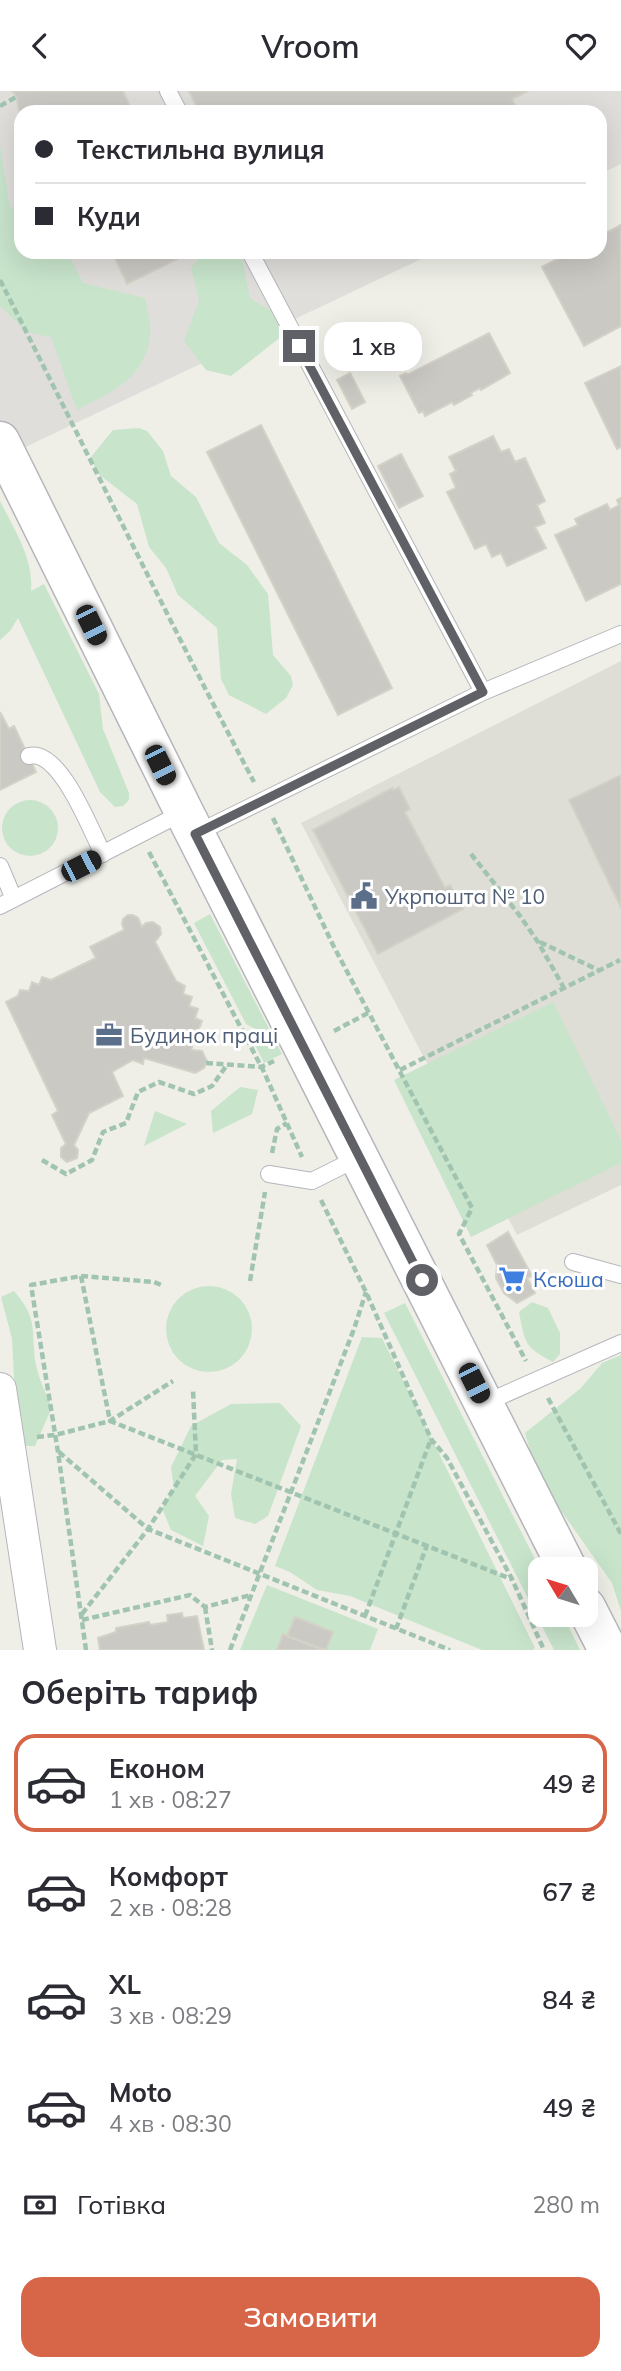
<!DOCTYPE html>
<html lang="uk">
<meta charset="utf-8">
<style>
body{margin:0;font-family:Mulish,sans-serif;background:#f7f7f7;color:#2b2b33;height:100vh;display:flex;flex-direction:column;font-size:26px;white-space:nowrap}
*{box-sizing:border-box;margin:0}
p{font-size:23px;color:#7c7c81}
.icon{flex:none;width:38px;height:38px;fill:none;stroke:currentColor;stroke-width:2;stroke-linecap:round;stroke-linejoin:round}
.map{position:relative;height:1559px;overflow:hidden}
.sheet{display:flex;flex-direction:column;background:#fff;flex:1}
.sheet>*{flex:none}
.banner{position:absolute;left:14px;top:14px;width:593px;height:154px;border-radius:21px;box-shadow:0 7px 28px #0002;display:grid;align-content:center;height:154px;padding:0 21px;background:#fff}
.needle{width:46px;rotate:308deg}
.fabs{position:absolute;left:528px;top:1466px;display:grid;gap:14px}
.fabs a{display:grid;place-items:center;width:70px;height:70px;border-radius:14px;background:#fff;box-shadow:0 7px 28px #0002;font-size:35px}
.end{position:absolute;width:32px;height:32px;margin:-16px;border:9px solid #5f6166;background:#fff;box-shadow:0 0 0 4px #fff}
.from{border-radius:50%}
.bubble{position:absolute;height:49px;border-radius:21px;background:#fff;box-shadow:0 7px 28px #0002;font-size:23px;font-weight:600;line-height:49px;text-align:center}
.car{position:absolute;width:21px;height:42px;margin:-21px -10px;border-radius:9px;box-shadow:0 0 5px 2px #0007;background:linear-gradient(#222 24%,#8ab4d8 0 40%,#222 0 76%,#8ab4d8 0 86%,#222 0)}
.banner b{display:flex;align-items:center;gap:24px;height:66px;font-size:26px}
.banner b+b{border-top:2px solid #e1e1e2}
.banner i{width:18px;height:18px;background:#2b2b33}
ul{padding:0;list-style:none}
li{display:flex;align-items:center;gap:21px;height:98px;margin:0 14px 10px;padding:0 7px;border:4px solid transparent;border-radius:21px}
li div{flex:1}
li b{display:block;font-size:26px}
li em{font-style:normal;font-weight:600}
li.on{border-color:#d76547}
li>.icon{width:63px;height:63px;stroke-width:1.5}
h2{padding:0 21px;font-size:32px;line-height:84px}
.pay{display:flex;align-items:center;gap:18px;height:77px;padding:0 21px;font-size:26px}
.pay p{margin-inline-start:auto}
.cta{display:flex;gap:14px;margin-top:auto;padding:14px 21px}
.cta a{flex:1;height:80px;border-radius:21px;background:#d76547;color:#fff;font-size:28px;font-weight:600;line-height:80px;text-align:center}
header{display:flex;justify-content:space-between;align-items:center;height:91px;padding:0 21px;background:#fff;font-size:32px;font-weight:600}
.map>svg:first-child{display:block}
.industrial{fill:#dfdeda}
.education{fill:#dfded6}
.green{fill:#c8e4cb}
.building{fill:#cbc9c4;stroke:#d4d1c7;stroke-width:2}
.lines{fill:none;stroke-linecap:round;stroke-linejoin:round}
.service-casing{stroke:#b5b6bb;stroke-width:18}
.minor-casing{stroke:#b5b6bb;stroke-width:34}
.tertiary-casing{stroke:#b5b6bb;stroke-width:41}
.path{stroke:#a1c4b0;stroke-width:4.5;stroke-dasharray:7 3.5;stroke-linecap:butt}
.service{stroke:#fff;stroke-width:16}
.minor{stroke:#fff;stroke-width:32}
.tertiary{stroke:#fff;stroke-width:38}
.route{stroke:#5f6166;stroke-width:9}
.labels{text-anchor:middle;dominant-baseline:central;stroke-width:6;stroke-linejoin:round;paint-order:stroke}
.service-label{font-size:21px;fill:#4e5e75;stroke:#fff;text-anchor:start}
.shop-label{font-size:21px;fill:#366cbe;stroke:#fff;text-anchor:start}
</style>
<header><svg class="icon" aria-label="back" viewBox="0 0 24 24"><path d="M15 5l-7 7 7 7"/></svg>Vroom<svg class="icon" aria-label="heart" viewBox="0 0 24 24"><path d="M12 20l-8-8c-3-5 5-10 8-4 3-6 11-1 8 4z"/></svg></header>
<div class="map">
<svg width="621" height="1559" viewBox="0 0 621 1559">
<rect width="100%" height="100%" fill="#efefe8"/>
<path class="industrial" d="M 0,0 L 621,0 L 621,73 L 600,83 L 600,21 L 21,21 L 21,161 L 436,161 L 0,368 Z"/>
<path class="education" d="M 621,570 L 621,1094 L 517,1144 L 301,732 Z"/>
<path class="green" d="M 0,55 L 10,116 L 21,118 L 21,161 L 62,161 L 72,170 L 83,192 L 145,207 C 147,218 152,234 150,245 C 145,288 111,301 77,319 L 51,246 L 27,241 L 0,215 Z
M 216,161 L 232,161 L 242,168 L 250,207 L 273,221 L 282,245 L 231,285 L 206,279 L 184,250 L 199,209 L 191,177 L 201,164 Z
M 139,337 L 147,340 L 163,360 L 171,385 L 196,406 L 219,452 L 247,474 L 268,503 L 273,564 L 291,585 L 293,594 L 286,607 L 266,623 L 229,604 L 221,588 L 217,537 L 178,504 L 166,477 L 149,456 L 137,413 L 97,382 L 91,366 L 113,339 Z
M 0,410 C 14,438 34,468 31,500 L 44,493 L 99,603 L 103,638 L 129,702 L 129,709 L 123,715 L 115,716 L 100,701 L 18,527 L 10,540 L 0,549 Z
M2 737a28 28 0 1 1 56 0a28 28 0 1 1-56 0Z
M 210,823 L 282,963 L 264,972 L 255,954 L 257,939 L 246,933 L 194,832 Z
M 553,911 L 621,1049 L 621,1072 L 471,1146 L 394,989 Z
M 240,996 L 258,999 L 252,1023 L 213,1042 L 211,1020 Z
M 155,1020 L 187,1033 L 144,1055 Z
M166 1238a43 43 0 1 1 86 0a43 43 0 1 1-86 0Z
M 14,1200 C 40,1230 30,1240 36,1274 C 39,1288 46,1303 52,1316 L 35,1355 L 25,1355 L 16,1325 L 12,1248 L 1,1206 Z
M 532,1211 L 548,1217 L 560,1242 L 560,1263 L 553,1271 C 524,1256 525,1252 519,1221 Z
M 405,1212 L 541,1480 L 541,1524 L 563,1524 L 580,1559 L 554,1559 L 384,1222 Z
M 362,1246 L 382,1247 L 535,1557 L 533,1559 L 482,1559 L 350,1505 L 317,1499 L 290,1481 L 275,1475 Z
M 621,1264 L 621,1520 L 612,1492 L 538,1387 L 525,1342 L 581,1297 L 602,1272 Z
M 280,1312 L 301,1335 L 268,1425 L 255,1433 L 235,1427 L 231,1403 L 237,1368 L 222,1369 L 195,1405 L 209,1425 L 203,1455 L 171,1439 L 162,1417 L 174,1397 L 171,1376 L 191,1335 L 231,1313 Z
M 267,1494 L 378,1538 L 370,1559 L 323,1559 L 283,1543 L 277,1559 L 240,1559 Z"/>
<path class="building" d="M 12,0 L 123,0 L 133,21 L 21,21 L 21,37 L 16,36 L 20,24 L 16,5 Z
M 189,0 L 528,0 L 512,8 L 518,21 L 259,21 L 257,17 L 248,21 L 199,21 Z
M 621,134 L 621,235 L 584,255 L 542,176 L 571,161 L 600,161 L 600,145 Z
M 112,161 L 192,161 L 127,193 Z
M 489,242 L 510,282 L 481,299 L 480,297 L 471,302 L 472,304 L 454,314 L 452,311 L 425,325 L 423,320 L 419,322 L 400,285 L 406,282 L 407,284 Z
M 621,275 L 621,356 L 617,358 L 585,292 Z
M 350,282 L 365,311 L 352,318 L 337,289 Z
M 261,334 L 392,597 L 338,624 L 207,361 Z
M 493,345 L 501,361 L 509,358 L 515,371 L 525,367 L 545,410 L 537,414 L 545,432 L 535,436 L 546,457 L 507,475 L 501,462 L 492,466 L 486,453 L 475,458 L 447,401 L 456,397 L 450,383 L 456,380 L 449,366 Z
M 401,363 L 423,405 L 399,417 L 378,375 Z
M 621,407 L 621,493 L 586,510 L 555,444 L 578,434 L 575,428 L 607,413 L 610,419 L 619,414 L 617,409 Z
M 0,621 L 9,638 L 14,635 L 36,681 L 0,699 Z
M 621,684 L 621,817 L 569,709 Z
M 399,696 L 410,718 L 405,721 L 445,797 L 450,794 L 463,818 L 378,863 L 313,739 L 392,697 L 394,699 Z
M 133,824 L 138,827 L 142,836 L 146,832 L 153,831 L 160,836 L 161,843 L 155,851 L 176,890 L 185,895 L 183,903 L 192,906 L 189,915 L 198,918 L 195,927 L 202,930 L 191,959 L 202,960 L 207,970 L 204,977 L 195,982 L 144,967 L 143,973 L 133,969 L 112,981 L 123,1005 L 89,1022 L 74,1054 L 78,1059 L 77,1067 L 67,1071 L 61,1066 L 61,1057 L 66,1053 L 52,1024 L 58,1020 L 6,911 L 18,905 L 20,899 L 29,900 L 32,891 L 39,894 L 42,886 L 51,889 L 96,867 L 90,856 L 124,839 L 122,833 L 123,828 L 128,824 Z
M 508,1141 L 532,1185 L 527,1187 L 535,1202 L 517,1212 L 504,1202 L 496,1187 L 497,1174 L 487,1154 Z
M 182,1522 L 183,1527 L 197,1525 L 204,1559 L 100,1559 L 98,1547 L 116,1541 L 116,1537 L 149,1531 L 150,1534 L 168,1531 L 167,1524 Z
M 295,1526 L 333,1541 L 326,1559 L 287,1545 Z
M 283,1543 L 287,1545 L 323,1559 L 277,1559 Z"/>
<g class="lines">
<defs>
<path id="service" d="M 168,0 L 179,21
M 483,601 L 621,543
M 29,665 C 60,657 91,740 103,763
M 195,743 L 483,601 L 250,161
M 0,775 L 14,808
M 0,815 L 184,721
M 269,1083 L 312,1090 L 360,1066
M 573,1171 L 621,1184
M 485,1312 L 621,1252"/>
<path id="minor" d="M 0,1298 L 40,1559"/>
<path id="tertiary" d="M 0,350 L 184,721 L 568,1479
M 586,1516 L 608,1559"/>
</defs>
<use href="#service" class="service-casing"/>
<use href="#minor" class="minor-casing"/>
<use href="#tertiary" class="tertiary-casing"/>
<path class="path" d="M 0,15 L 16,6
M 0,189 C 85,356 166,525 254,691
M 273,727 L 333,854 L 472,1117 L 459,1143 L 526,1270
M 149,761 L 264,981 L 302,1066
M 471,763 L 520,825 L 538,851 L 564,897
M 540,851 L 598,879
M 334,940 L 368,922
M 206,972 L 261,976 L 274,970
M 400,979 L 620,869
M 272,1062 L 277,1038 L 287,1032
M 42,1069 L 66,1083 L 92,1069 L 103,1041 L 126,1032 L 138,1001 L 159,991 L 194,1003 L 212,995 L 227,974
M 321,1109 L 366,1201 L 431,1348 L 447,1367 L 512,1488 L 544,1559
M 81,1185 L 110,1330 L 511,1488
M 250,1190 L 265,1101
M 548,1307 L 621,1443
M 37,1346 L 55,1344 L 110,1330 L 173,1290
M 59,1361 L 148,1438 L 450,1559
M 205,1516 L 212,1559
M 82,1523 L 148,1438 L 196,1363 L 193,1299
M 365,1525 L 431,1348
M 82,1529 L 190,1504 L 205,1516 L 251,1504
M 396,1538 L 427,1454
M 86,1559 L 58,1361 L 31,1194 L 81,1185 L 154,1191 L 164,1195
M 230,1559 L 354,1238 L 366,1201"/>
<use href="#service" class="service"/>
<use href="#minor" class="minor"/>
<use href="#tertiary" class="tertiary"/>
</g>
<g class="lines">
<path class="route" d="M 299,255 L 483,601 L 195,743 L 422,1189"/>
</g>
<defs>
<symbol id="civic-bare" viewBox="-9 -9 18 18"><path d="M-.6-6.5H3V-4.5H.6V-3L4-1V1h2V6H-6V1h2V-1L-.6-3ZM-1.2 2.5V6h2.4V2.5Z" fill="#5c6f8a" stroke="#fff" stroke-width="2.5" paint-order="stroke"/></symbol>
<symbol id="office-bare" viewBox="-9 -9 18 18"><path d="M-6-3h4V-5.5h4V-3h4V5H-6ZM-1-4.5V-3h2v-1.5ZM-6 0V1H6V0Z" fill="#5c6f8a" stroke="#fff" stroke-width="2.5" paint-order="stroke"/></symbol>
<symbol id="supermarket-bare" viewBox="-9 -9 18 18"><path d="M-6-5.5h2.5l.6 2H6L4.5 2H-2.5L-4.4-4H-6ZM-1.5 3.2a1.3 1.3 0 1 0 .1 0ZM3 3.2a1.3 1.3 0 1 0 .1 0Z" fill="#3f7fe0" stroke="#fff" stroke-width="2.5" paint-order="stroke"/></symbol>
</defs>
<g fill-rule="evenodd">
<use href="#civic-bare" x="345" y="786" width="38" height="38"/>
<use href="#office-bare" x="90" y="925" width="38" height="38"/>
<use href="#supermarket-bare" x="493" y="1169" width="38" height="38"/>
</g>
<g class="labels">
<g class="service-label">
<text x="385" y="805">Укрпошта № 10</text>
<text x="130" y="944">Будинок праці</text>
</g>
<g class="shop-label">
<text x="533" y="1188">Ксюша</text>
</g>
</g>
</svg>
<div class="fabs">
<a><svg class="needle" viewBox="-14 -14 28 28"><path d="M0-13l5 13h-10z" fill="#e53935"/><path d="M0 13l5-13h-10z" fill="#7c7c81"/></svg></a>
</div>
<i class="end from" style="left:422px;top:1189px"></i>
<i class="end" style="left:299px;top:255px"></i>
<div class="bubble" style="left:324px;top:231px;width:98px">1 хв</div>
<i class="car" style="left:91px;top:534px;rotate:154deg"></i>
<i class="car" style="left:160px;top:674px;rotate:154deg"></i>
<i class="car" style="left:81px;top:775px;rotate:63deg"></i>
<i class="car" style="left:474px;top:1292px;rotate:153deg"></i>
<div class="banner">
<b><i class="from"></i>Текстильна вулиця</b>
<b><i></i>Куди</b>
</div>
</div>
<section class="sheet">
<h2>Оберіть тариф</h2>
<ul>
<li class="on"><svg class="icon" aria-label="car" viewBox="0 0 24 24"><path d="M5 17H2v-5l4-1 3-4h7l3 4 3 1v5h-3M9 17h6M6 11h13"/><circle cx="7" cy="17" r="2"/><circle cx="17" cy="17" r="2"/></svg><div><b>Економ</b><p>1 хв · 08:27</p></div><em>49 ₴</em></li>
<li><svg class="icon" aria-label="car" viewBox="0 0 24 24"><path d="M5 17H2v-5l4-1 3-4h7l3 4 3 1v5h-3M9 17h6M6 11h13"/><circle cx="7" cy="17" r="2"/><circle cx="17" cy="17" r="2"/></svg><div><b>Комфорт</b><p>2 хв · 08:28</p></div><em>67 ₴</em></li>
<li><svg class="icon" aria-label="car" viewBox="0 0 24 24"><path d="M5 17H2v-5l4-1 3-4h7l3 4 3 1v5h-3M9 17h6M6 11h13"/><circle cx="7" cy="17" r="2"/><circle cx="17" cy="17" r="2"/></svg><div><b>XL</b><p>3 хв · 08:29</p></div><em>84 ₴</em></li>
<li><svg class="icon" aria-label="car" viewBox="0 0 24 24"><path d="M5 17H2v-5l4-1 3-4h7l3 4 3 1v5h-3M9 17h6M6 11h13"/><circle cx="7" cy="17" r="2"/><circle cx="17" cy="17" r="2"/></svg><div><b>Moto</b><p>4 хв · 08:30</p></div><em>49 ₴</em></li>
</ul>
<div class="pay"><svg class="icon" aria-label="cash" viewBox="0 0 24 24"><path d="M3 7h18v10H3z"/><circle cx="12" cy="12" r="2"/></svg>Готівка<p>280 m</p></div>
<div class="cta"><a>Замовити</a></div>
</section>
